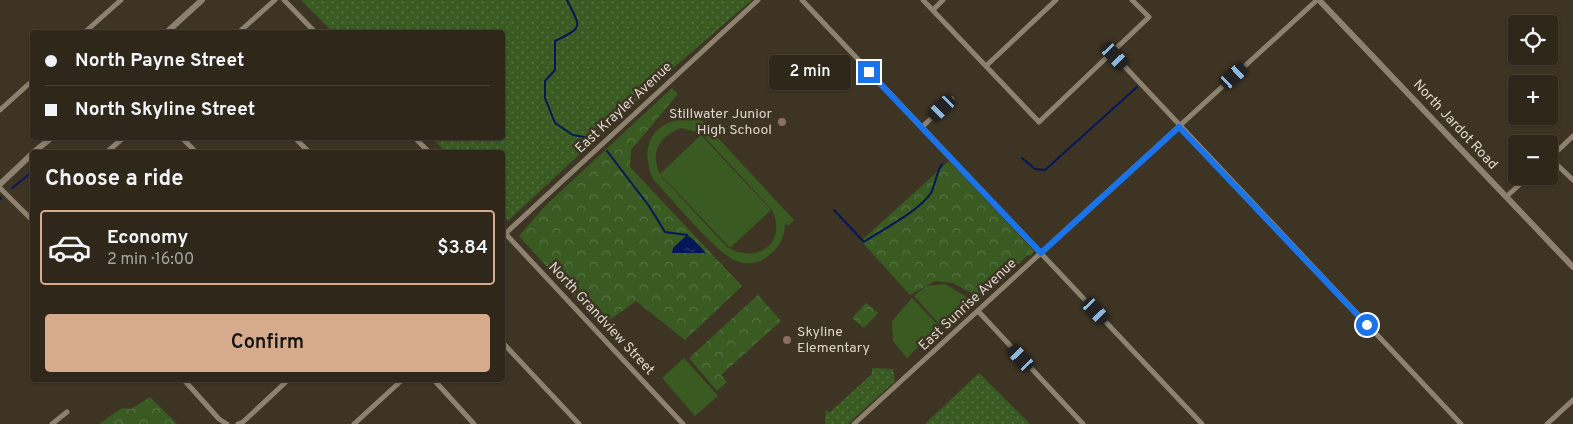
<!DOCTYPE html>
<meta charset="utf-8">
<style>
body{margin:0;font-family:Overpass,sans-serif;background:#3a3327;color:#f1f3f6;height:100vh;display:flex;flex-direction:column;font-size:19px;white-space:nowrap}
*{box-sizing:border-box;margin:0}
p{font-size:16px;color:#a7a5a2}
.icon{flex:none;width:28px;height:28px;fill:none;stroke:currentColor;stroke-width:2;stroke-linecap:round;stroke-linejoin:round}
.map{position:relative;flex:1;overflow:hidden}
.details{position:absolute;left:30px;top:150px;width:475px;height:232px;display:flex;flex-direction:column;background:#2e271a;border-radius:5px;box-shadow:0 1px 4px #0004,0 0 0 1px #494439}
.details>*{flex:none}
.guide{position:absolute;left:30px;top:30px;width:475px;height:110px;border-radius:5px;box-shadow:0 1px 4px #0004,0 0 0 1px #494439;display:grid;align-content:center;height:110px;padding:0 15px;background:#2e271a}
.controls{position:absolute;left:1508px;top:15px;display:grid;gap:10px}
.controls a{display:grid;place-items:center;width:50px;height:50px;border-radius:5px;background:#2e271a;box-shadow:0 1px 4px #0004,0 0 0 1px #494439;font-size:25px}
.end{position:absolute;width:22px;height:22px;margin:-11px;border:6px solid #1a73e8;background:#fff;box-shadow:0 0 0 2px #fff}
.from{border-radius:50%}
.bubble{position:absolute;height:35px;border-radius:5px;background:#2e271a;box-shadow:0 1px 4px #0004,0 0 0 1px #494439;font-size:16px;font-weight:600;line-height:35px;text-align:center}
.car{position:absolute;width:15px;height:30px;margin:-15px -8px;border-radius:6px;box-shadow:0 0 4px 1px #0007;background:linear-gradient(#222 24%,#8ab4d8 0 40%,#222 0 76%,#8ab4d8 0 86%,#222 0)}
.guide b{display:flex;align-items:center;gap:18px;height:48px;font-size:19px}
.guide b+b{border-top:1px solid #494439}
.guide i{width:12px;height:12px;background:#f1f3f6}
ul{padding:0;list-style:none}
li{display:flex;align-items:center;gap:15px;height:75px;margin:0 10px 8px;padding:0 5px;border:2px solid transparent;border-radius:5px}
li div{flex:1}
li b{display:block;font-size:19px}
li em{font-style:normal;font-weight:600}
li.current{border-color:#d6ab8b}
li>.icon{width:45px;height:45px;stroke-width:1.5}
h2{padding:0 15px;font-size:22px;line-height:60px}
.primary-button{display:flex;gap:10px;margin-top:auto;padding:10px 15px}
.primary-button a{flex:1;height:58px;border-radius:5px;background:#d6ab8b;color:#111;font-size:20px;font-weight:600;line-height:58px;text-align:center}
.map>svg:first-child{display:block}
.grass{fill:url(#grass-dots)}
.forest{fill:url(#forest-crowns)}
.pitch{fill:#395b22;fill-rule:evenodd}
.water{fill:url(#water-ripples)}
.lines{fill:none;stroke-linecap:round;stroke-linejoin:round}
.stream{stroke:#051758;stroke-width:2}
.minor{stroke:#8d826f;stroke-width:5}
.tertiary{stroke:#8d826f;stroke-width:6}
.route{stroke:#1a73e8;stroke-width:6}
.education-dot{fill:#8d6e63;stroke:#3d3423;stroke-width:2}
.labels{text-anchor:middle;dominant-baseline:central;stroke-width:5;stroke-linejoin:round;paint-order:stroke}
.street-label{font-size:14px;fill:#dbd5cb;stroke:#3d3423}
.poi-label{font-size:14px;fill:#dbd5cb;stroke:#3d3423;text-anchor:end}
</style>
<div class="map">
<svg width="1573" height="424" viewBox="0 0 1573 424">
<defs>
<pattern id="grass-dots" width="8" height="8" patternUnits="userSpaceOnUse" patternTransform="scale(1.25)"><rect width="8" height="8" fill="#395b22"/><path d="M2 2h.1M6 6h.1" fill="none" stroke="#557241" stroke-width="1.8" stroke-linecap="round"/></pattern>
<pattern id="forest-crowns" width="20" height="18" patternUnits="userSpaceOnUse" patternTransform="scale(1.25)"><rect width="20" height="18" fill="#395b22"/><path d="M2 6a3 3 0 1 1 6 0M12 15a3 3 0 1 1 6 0" fill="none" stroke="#557241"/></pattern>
<pattern id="water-ripples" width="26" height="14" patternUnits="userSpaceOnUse" patternTransform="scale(1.25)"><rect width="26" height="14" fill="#051758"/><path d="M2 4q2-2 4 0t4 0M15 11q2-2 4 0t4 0" fill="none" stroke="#29386f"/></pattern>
</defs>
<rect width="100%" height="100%" fill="#3d3423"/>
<path class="grass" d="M 301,0 L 752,0 L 657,82 L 508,221 L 503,214 L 502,152 L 446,152 L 432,138 L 502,138 L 502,32 L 333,32 Z
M 872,368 L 893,369 L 895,381 L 848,424 L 825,424 L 826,409 L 829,413 L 872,374 Z
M 979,373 L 1030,424 L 925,424 Z"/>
<path class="forest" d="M 672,88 L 678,94 L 631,150 L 630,167 L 742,286 L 685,340 L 636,301 L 601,326 L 519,236 L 546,205 Z
M 949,161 L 1034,251 L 1031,256 L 1028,255 L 985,295 L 983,299 L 953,283 L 935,281 L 910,295 L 861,241 Z
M 758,295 L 781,321 L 721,375 L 727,382 L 717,391 L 689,358 Z
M 866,303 L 878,313 L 864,328 L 852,318 Z
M 150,397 L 177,424 L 99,424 L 122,408 L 131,409 Z"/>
<path class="pitch" d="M 693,111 L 794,220 L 788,226 L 785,223 C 785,237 779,248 768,256 C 759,264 747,265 736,261 C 716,253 670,197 653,179 C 639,147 652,120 689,119 L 687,116 ZM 681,128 L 701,133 L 772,210 C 788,243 757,265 727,247 L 662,177 L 661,175 L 730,248 L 771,210 L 701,135 L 660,174 C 649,152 660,136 681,128 Z
M 945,284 L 968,298 L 940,325 L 914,296 L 926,286 Z
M 912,298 L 939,326 L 907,358 L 893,341 L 892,321 Z
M 684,358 L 718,396 L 695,416 L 662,378 Z"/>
<path class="water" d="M 687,235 L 694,240 L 706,253 L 672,253 L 673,248 Z"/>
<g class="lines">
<path class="stream" d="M 567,0 C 580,27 585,27 555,41 L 555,70 L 545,81 L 545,98 L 555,123 L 573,135 L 594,139
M 607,151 L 649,206 L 665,232 L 687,235
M 1022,158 L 1035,169 L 1045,170 L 1137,87
M 12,188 L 32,172
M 0,199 L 1,198
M 834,210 L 864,242 C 883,229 918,212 931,193 C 936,183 936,173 942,164"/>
<path class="minor" d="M 284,0 L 315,32
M 802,0 L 1202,424
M 923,0 L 1039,122 L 1149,17 L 1132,0
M 933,10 L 943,0
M 85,32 L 121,0
M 239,32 L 275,0
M 1112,53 L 1461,424
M 986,66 L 1056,0
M 0,110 L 32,81
M 922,127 L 952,99
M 182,138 L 196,152
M 295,138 L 309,152
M 415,138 L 429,152
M 107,152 L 123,138
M 1550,158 L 1573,180
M 1549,159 L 1573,136
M 0,188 L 32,220
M 1506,197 L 1529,176
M 502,230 L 683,424
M 506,233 L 758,0
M 978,311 L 1083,424
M 502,342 L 579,424
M 184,380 L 219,419 L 227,424
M 434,380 L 474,424
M 52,424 L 67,412
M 238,424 L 243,422 L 288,380
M 354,424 L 402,380
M 854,424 L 1317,0
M 1547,424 L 1573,400"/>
<path class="tertiary" d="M 1319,0 L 1573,267
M 167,32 L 202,0
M 34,152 L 51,138
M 0,184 L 32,154"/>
</g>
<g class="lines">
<path class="route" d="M 869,72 L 1041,253 L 1179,127 L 1367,325"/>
</g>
<g class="education-dot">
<circle cx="782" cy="122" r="5"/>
<circle cx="787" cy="340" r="5"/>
</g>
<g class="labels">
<g class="street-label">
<text transform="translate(624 108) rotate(-43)">East Krayler Avenue</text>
<text transform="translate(1455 125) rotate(47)">North Jardot Road</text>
<text transform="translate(968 305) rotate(-43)">East Sunrise Avenue</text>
<text transform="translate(601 319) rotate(47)">North Grandview Street</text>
</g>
<g class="poi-label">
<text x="772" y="114">Stillwater Junior<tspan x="772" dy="16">High School</tspan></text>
<text x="797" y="332" text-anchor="start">Skyline<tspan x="797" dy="16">Elementary</tspan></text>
</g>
</g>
</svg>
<div class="controls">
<a><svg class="icon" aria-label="locate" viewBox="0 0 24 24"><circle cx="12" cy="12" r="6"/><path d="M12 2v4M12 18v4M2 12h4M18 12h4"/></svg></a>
<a>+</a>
<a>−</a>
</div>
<i class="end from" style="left:1367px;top:325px"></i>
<i class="end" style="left:869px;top:72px"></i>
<div class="bubble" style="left:769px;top:55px;width:82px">2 min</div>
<i class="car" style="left:1115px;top:56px;rotate:137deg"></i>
<i class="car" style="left:1234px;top:76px;rotate:48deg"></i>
<i class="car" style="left:942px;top:108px;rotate:226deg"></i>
<i class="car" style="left:1096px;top:311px;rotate:137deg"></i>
<i class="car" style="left:1021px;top:358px;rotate:317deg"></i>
<div class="guide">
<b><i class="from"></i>North Payne Street</b>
<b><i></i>North Skyline Street</b>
</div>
<section class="details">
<h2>Choose a ride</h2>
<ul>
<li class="current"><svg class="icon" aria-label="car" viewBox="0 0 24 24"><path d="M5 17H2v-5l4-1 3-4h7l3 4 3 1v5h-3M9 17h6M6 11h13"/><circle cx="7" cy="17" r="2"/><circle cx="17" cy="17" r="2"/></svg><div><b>Economy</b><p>2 min · 16:00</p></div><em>$3.84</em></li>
</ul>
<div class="primary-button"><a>Confirm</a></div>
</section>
</div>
